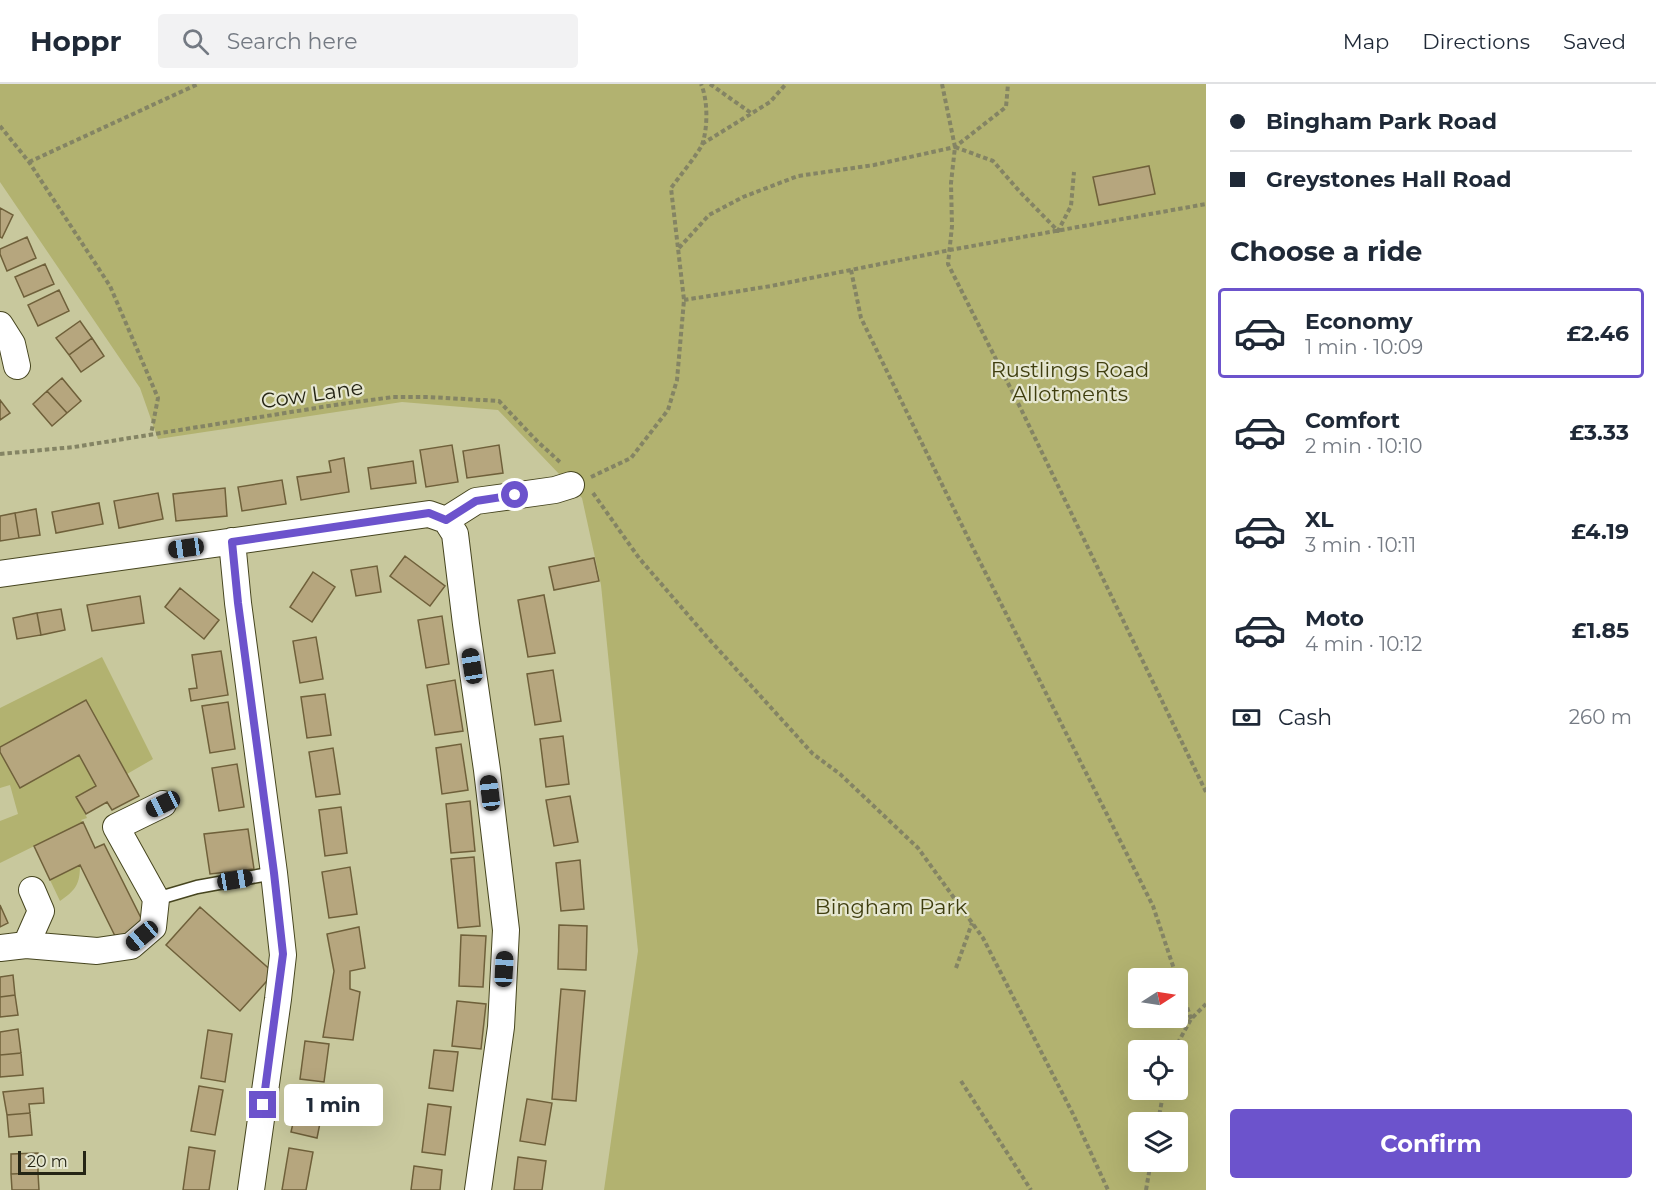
<!DOCTYPE html>
<meta charset="utf-8">
<style>
body{margin:0;font-family:Montserrat,sans-serif;background:#f2f2f3;color:#1f2937;height:100vh;display:flex;flex-direction:column;font-size:22px;white-space:nowrap}
*{box-sizing:border-box;margin:0}
p{font-size:20px;color:#747a83}
.icon{flex:none;width:33px;height:33px;fill:none;stroke:currentColor;stroke-width:2;stroke-linecap:round;stroke-linejoin:round}
.map{position:relative;flex:1;overflow:hidden}
.side{display:flex;flex-direction:column;background:#fff;width:450px}
.side>*{flex:none}
.top-card{display:grid;align-content:center;height:132px;padding:0 24px;background:#fff}
.needle{width:39px;rotate:78deg}
.fabs{position:absolute;left:1128px;top:884px;display:grid;gap:12px}
.fabs a{display:grid;place-items:center;width:60px;height:60px;border-radius:6px;background:#fff;box-shadow:0 6px 24px #0002;font-size:30px}
.scale{position:absolute;left:18px;bottom:15px;width:68px;box-sizing:border-box;padding-left:6px;border:3px solid #252515;border-top:0;font-size:16px;line-height:21px;white-space:nowrap;color:#252515;-webkit-text-stroke:4px #e6e7d1;paint-order:stroke}
.end{position:absolute;width:27px;height:27px;margin:-14px;border:8px solid #6c53cc;background:#fff;box-shadow:0 0 0 3px #fff}
.from{border-radius:50%}
.bubble{position:absolute;height:42px;border-radius:6px;background:#fff;box-shadow:0 6px 24px #0002;font-size:20px;font-weight:700;line-height:42px;text-align:center}
.car{position:absolute;width:18px;height:36px;margin:-18px -9px;border-radius:8px;box-shadow:0 0 4px 2px #0007;background:linear-gradient(#222 24%,#8ab4d8 0 40%,#222 0 76%,#8ab4d8 0 86%,#222 0)}
.top-card b{display:flex;align-items:center;gap:21px;height:57px;font-size:22px}
.top-card b+b{border-top:2px solid #e0e1e3}
.top-card i{width:15px;height:15px;background:#1f2937}
ul{padding:0;list-style:none}
li{display:flex;align-items:center;gap:18px;height:90px;margin:0 12px 9px;padding:0 12px;border:3px solid transparent;border-radius:6px}
li div{flex:1}
li b{display:block;font-size:22px}
li em{font-style:normal;font-weight:700}
li.selected{border-color:#6c53cc}
li>.icon{width:54px;height:54px;stroke-width:1.5}
h2{padding:0 24px;font-size:27px;line-height:72px}
.pay{display:flex;align-items:center;gap:15px;height:66px;padding:0 24px;font-size:22px}
.pay p{margin-inline-start:auto}
.primary-button{display:flex;gap:12px;margin-top:auto;padding:12px 24px}
.primary-button a{flex:1;height:69px;border-radius:6px;background:#6c53cc;color:#fff;font-size:24px;font-weight:700;line-height:69px;text-align:center}
header{display:flex;align-items:center;gap:36px;box-sizing:border-box;height:84px;padding:0 30px;background:#fff;border-bottom:2px solid #e0e1e3}
header strong{font-size:28px}
nav{display:flex;gap:33px;margin-inline-start:auto;font-size:21px}
.search{width:420px;height:54px;background:#f2f2f3;display:flex;align-items:center;gap:15px;box-sizing:border-box;padding:0 21px;border-radius:6px;color:#747a83;font-size:22px}
main{display:flex;flex:1;min-height:0}
.map>svg:first-child{display:block}
.green{fill:#b2b270;fill-rule:evenodd}
.building{fill:#b6a67e;stroke:#6f603a;stroke-width:1.5}
.lines{fill:none;stroke-linecap:round;stroke-linejoin:round}
.service-casing{stroke:#46451f;stroke-width:15}
.minor-casing{stroke:#46451f;stroke-width:28}
.path{stroke:#848464;stroke-width:4;stroke-dasharray:4.5 3;stroke-linecap:butt}
.service{stroke:#fff;stroke-width:12}
.minor{stroke:#fff;stroke-width:26}
.route{stroke:#6c53cc;stroke-width:8}
.labels{text-anchor:middle;dominant-baseline:central;stroke-width:4.5;stroke-linejoin:round;paint-order:stroke}
.park-label{font-size:21px;fill:#3f3e0f;stroke:#e6e7d1}
.street-label{font-size:21px;fill:#252515;stroke:#e6e7d1}
</style>
<header>
<strong>Hoppr</strong>
<div class="search"><svg class="icon" aria-label="search" viewBox="0 0 24 24"><circle cx="10" cy="10" r="6"/><path d="M15 15l6 6"/></svg>Search here</div>
<nav><a>Map</a><a>Directions</a><a>Saved</a></nav>
</header>
<main>
<div class="map">
<svg width="1206" height="1106" viewBox="0 0 1206 1106">
<rect width="100%" height="100%" fill="#c8c89d"/>
<path class="green" d="M 0,0 L 1206,0 L 1206,1106 L 604,1106 L 638,867 L 601,501 L 582,414 L 498,326 L 402,318 L 158,355 L 140,304 L 0,98 ZM 1138,894 L 1178,894 L 1178,933 L 1138,933 ZM 1138,966 L 1178,966 L 1178,1005 L 1138,1005 ZM 1138,1038 L 1178,1038 L 1178,1077 L 1138,1077 Z
M 102,573 L 153,675 L 127,690 L 86,616 L 0,663 L 0,624 Z
M 0,668 L 20,704 L 79,671 L 96,702 L 77,713 L 87,734 L 81,736 L 83,738 L 0,779 L 0,737 L 18,730 L 10,701 L 0,704 Z
M 80,781 C 80,800 76,806 60,817 L 50,796 Z"/>
<path class="building" d="M 1149,82 L 1155,110 L 1099,121 L 1093,93 Z
M 0,124 L 13,131 L 2,154 L 0,153 Z
M 27,153 L 36,174 L 7,187 L 0,170 L 0,165 Z
M 45,180 L 54,200 L 24,213 L 15,193 Z
M 59,206 L 69,227 L 38,242 L 28,221 Z
M 80,237 L 92,254 L 69,271 L 56,254 Z
M 92,254 L 104,272 L 81,288 L 69,271 Z
M 62,294 L 81,317 L 67,329 L 47,307 Z
M 47,307 L 67,329 L 52,342 L 33,320 Z
M 0,316 L 10,329 L 0,336 Z
M 452,361 L 458,398 L 426,403 L 420,366 Z
M 499,361 L 503,389 L 467,394 L 463,367 Z
M 344,374 L 349,408 L 301,416 L 297,393 L 331,388 L 329,377 Z
M 413,377 L 416,399 L 371,405 L 368,384 Z
M 282,396 L 286,420 L 242,427 L 238,403 Z
M 225,404 L 227,432 L 176,437 L 173,410 Z
M 158,409 L 163,435 L 119,444 L 114,417 Z
M 99,419 L 103,440 L 56,449 L 52,428 Z
M 36,425 L 40,451 L 19,454 L 15,429 Z
M 15,429 L 19,454 L 0,457 L 0,432 Z
M 405,472 L 445,502 L 430,522 L 390,492 Z
M 594,474 L 599,497 L 554,506 L 549,483 Z
M 377,482 L 381,508 L 356,512 L 351,486 Z
M 313,488 L 335,503 L 312,538 L 290,523 Z
M 180,504 L 219,536 L 204,555 L 165,523 Z
M 544,511 L 555,569 L 528,573 L 518,516 Z
M 140,512 L 144,539 L 92,547 L 87,521 Z
M 61,525 L 65,546 L 41,551 L 37,529 Z
M 37,529 L 41,551 L 17,555 L 13,534 Z
M 442,532 L 449,580 L 426,584 L 418,536 Z
M 316,553 L 323,595 L 300,599 L 293,557 Z
M 221,567 L 228,611 L 191,617 L 189,605 L 197,604 L 192,571 Z
M 553,586 L 561,637 L 535,641 L 527,590 Z
M 455,596 L 463,647 L 435,651 L 427,601 Z
M 325,610 L 331,651 L 307,654 L 301,613 Z
M 86,616 L 139,712 L 112,726 L 107,718 L 86,730 L 76,713 L 96,702 L 79,671 L 20,704 L 0,668 L 0,663 Z
M 228,618 L 235,665 L 210,669 L 202,622 Z
M 563,652 L 569,700 L 546,703 L 540,655 Z
M 461,660 L 468,706 L 442,710 L 436,664 Z
M 333,664 L 340,710 L 316,713 L 309,668 Z
M 237,680 L 244,723 L 219,727 L 212,684 Z
M 570,712 L 578,758 L 554,762 L 546,716 Z
M 470,717 L 475,767 L 451,769 L 446,720 Z
M 341,723 L 347,769 L 325,772 L 319,726 Z
M 83,738 L 95,764 L 104,760 L 146,844 L 118,858 L 80,781 L 50,796 L 34,762 Z
M 248,745 L 254,785 L 210,790 L 204,750 Z
M 474,773 L 480,842 L 458,844 L 451,775 Z
M 580,776 L 584,825 L 561,827 L 556,779 Z
M 350,783 L 357,830 L 329,834 L 322,788 Z
M 0,821 L 8,839 L 0,843 Z
M 200,823 L 274,889 L 240,927 L 166,861 Z
M 559,841 L 587,842 L 586,886 L 558,885 Z
M 359,843 L 365,884 L 350,887 L 350,905 L 360,908 L 353,956 L 323,953 L 334,887 L 327,850 Z
M 461,851 L 486,852 L 483,903 L 459,902 Z
M 13,891 L 15,911 L 0,913 L 0,893 Z
M 561,905 L 585,907 L 576,1017 L 552,1015 Z
M 15,911 L 18,931 L 0,933 L 0,913 Z
M 457,917 L 486,920 L 481,965 L 452,962 Z
M 18,945 L 21,969 L 0,971 L 0,948 Z
M 208,946 L 232,950 L 225,998 L 201,994 Z
M 305,957 L 329,960 L 324,998 L 300,995 Z
M 434,966 L 458,968 L 453,1007 L 429,1004 Z
M 21,969 L 23,991 L 0,993 L 0,971 Z
M 199,1002 L 223,1006 L 215,1051 L 191,1047 Z
M 43,1004 L 44,1019 L 29,1020 L 30,1029 L 7,1031 L 3,1008 Z
M 300,1009 L 325,1014 L 317,1054 L 291,1048 Z
M 527,1015 L 552,1019 L 545,1061 L 520,1057 Z
M 428,1020 L 451,1023 L 445,1071 L 422,1068 Z
M 30,1029 L 32,1051 L 9,1053 L 7,1031 Z
M 189,1063 L 215,1067 L 209,1106 L 183,1106 Z
M 289,1064 L 313,1068 L 306,1106 L 282,1106 Z
M 38,1069 L 38,1089 L 11,1090 L 11,1070 Z
M 518,1073 L 546,1077 L 542,1106 L 514,1106 Z
M 414,1082 L 442,1086 L 440,1106 L 411,1106 Z
M 38,1089 L 39,1106 L 12,1106 L 11,1090 Z"/>
<g class="lines">
<defs>
<path id="service" d="M 156,815 L 197,803 L 274,789"/>
<path id="minor" d="M 0,241 L 12,260 L 17,282
M 446,436 L 455,450 L 466,540 L 487,686 L 506,846 L 501,943 L 478,1106
M 232,457 L 238,519 L 274,789 L 283,871 L 278,915 L 251,1106
M 0,490 L 429,430 L 446,436 L 476,417 L 555,406 L 571,401
M 26,861 L 41,827 L 32,806
M 0,864 L 26,861 L 97,867 L 131,862 L 153,843 L 156,815 L 116,743 L 163,720"/>
</defs>
<use href="#service" class="service-casing"/>
<use href="#minor" class="minor-casing"/>
<path class="path" d="M 710,0 L 751,29
M 942,0 L 955,63 L 951,99 L 952,142 L 948,180 L 1021,325 L 1206,708
M 0,42 L 29,78 L 110,202 L 158,314 L 151,350
M 702,60 L 770,18 L 786,0
M 955,63 L 993,77 L 1020,108 L 1058,147 L 1071,122 L 1074,88
M 29,78 L 198,0
M 679,164 L 709,131 L 743,113 L 798,92 L 874,81 L 955,63 L 1006,23 L 1008,0
M 851,186 L 861,234 L 972,462 L 1153,822 L 1177,894
M 684,216 L 771,202 L 950,166 L 1206,120
M 0,370 L 74,363 L 341,320 L 393,313 L 428,313 L 499,317 L 537,357 L 561,379
M 591,393 L 631,374 L 668,326 L 677,296 L 684,216 L 671,104 C 679,93 697,71 702,61 C 708,44 708,16 701,0
M 593,409 L 639,474 L 707,553 L 813,670 L 840,690 L 918,764 L 983,854 L 1073,1030 L 1108,1106
M 956,884 L 972,839
M 1178,895 L 1191,935
M 1174,966 L 1191,935 L 1206,920
M 961,997 L 1031,1106
M 1158,1038 L 1164,1005
M 1146,1106 L 1151,1077"/>
<use href="#service" class="service"/>
<use href="#minor" class="minor"/>
</g>
<g class="lines">
<path class="route" d="M 263,1021 L 283,870 L 274,789 L 238,519 L 232,458 L 429,429 L 446,436 L 476,417 L 515,411"/>
</g>
<g class="labels">
<g class="park-label">
<text x="1070" y="285">Rustlings Road<tspan x="1070" dy="24">Allotments</tspan></text>
<text x="891" y="822">Bingham Park</text>
</g>
<g class="street-label">
<text transform="translate(312 310) rotate(-8)">Cow Lane</text>
</g>
</g>
</svg>
<div class="fabs">
<a><svg class="needle" viewBox="-14 -14 28 28"><path d="M0-13l5 13h-10z" fill="#e53935"/><path d="M0 13l5-13h-10z" fill="#747a83"/></svg></a>
<a><svg class="icon" aria-label="locate" viewBox="0 0 24 24"><circle cx="12" cy="12" r="6"/><path d="M12 2v4M12 18v4M2 12h4M18 12h4"/></svg></a>
<a><svg class="icon" aria-label="layers" viewBox="0 0 24 24"><path d="M12 4l9 5-9 5-9-5zM3 14l9 5 9-5"/></svg></a>
</div>
<div class="scale">20 m</div>
<i class="end from" style="left:515px;top:411px"></i>
<i class="end" style="left:263px;top:1021px"></i>
<div class="bubble" style="left:284px;top:1000px;width:99px">1 min</div>
<i class="car" style="left:186px;top:464px;rotate:262deg"></i>
<i class="car" style="left:472px;top:582px;rotate:351deg"></i>
<i class="car" style="left:490px;top:709px;rotate:353deg"></i>
<i class="car" style="left:163px;top:720px;rotate:244deg"></i>
<i class="car" style="left:235px;top:796px;rotate:80deg"></i>
<i class="car" style="left:142px;top:852px;rotate:230deg"></i>
<i class="car" style="left:504px;top:885px;rotate:3deg"></i>
</div>
<section class="side">
<div class="top-card">
<b><i class="from"></i>Bingham Park Road</b>
<b><i></i>Greystones Hall Road</b>
</div>
<h2>Choose a ride</h2>
<ul>
<li class="selected"><svg class="icon" aria-label="car" viewBox="0 0 24 24"><path d="M5 17H2v-5l4-1 3-4h7l3 4 3 1v5h-3M9 17h6M6 11h13"/><circle cx="7" cy="17" r="2"/><circle cx="17" cy="17" r="2"/></svg><div><b>Economy</b><p>1 min · 10:09</p></div><em>£2.46</em></li>
<li><svg class="icon" aria-label="car" viewBox="0 0 24 24"><path d="M5 17H2v-5l4-1 3-4h7l3 4 3 1v5h-3M9 17h6M6 11h13"/><circle cx="7" cy="17" r="2"/><circle cx="17" cy="17" r="2"/></svg><div><b>Comfort</b><p>2 min · 10:10</p></div><em>£3.33</em></li>
<li><svg class="icon" aria-label="car" viewBox="0 0 24 24"><path d="M5 17H2v-5l4-1 3-4h7l3 4 3 1v5h-3M9 17h6M6 11h13"/><circle cx="7" cy="17" r="2"/><circle cx="17" cy="17" r="2"/></svg><div><b>XL</b><p>3 min · 10:11</p></div><em>£4.19</em></li>
<li><svg class="icon" aria-label="car" viewBox="0 0 24 24"><path d="M5 17H2v-5l4-1 3-4h7l3 4 3 1v5h-3M9 17h6M6 11h13"/><circle cx="7" cy="17" r="2"/><circle cx="17" cy="17" r="2"/></svg><div><b>Moto</b><p>4 min · 10:12</p></div><em>£1.85</em></li>
</ul>
<div class="pay"><svg class="icon" aria-label="cash" viewBox="0 0 24 24"><path d="M3 7h18v10H3z"/><circle cx="12" cy="12" r="2"/></svg>Cash<p>260 m</p></div>
<div class="primary-button"><a>Confirm</a></div>
</section>
</main>
